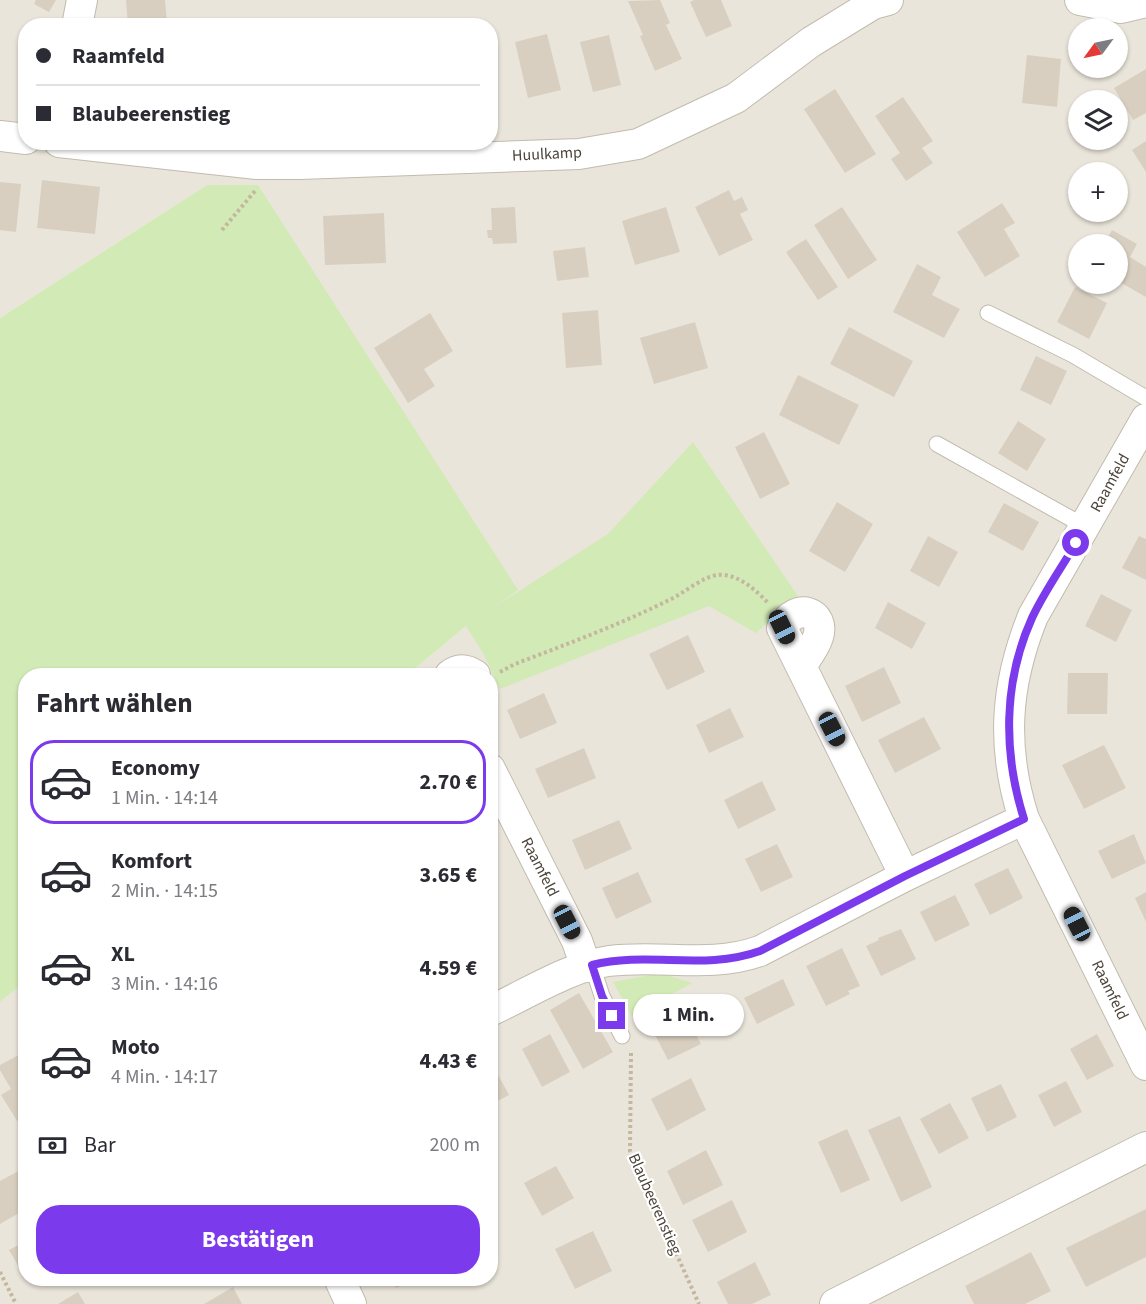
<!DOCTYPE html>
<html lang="de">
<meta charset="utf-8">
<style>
body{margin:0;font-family:"Source Sans 3",sans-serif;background:#f2f2f3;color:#2b2b33;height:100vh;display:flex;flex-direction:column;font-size:22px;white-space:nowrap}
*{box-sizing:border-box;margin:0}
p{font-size:20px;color:#7c7c81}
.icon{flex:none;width:33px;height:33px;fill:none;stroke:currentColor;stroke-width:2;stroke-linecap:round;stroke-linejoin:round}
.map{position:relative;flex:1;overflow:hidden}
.panel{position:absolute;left:18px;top:668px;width:480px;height:618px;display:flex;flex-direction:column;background:#fff;border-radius:24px;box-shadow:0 2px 4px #0004}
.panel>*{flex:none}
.guide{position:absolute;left:18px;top:18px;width:480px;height:132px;border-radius:24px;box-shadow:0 2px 4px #0004;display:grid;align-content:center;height:132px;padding:0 18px;background:#fff}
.needle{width:39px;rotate:237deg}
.fabs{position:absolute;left:1068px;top:18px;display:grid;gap:12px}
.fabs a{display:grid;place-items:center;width:60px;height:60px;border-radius:50%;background:#fff;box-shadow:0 2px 4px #0004;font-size:30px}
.end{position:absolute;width:27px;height:27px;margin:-14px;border:8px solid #7c3aed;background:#fff;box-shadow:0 0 0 3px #fff}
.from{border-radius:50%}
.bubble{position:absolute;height:42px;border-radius:21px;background:#fff;box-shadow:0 2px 4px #0004;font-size:20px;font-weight:700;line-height:42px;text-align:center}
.car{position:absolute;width:18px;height:36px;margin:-18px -9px;border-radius:8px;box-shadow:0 0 4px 2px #0007;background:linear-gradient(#222 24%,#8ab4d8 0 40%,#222 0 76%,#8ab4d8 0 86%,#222 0)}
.guide b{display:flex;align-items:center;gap:21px;height:57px;font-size:22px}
.guide b+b{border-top:2px solid #e1e1e2}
.guide i{width:15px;height:15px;background:#2b2b33}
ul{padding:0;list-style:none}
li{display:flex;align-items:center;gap:18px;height:84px;margin:0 12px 9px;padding:0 6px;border:3px solid transparent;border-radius:24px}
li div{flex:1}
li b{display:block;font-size:22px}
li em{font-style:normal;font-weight:700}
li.current{border-color:#7c3aed}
li>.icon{width:54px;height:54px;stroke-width:1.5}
h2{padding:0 18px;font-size:27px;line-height:72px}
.pay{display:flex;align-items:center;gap:15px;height:66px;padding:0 18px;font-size:22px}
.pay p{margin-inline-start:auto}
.cta{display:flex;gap:12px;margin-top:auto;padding:12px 18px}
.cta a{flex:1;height:69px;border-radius:24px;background:#7c3aed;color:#fff;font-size:24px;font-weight:700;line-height:69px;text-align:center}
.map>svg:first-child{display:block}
.residential{fill:#eae5da;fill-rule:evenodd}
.green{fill:#d2eab5}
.building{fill:#d8cfc1}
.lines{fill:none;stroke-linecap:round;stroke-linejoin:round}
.lane-casing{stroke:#c2bbae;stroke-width:17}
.street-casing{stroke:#c2bbae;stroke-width:32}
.path{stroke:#c4b79f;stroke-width:4;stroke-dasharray:3 3;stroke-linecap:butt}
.lane{stroke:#fff;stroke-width:15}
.street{stroke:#fff;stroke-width:30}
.route{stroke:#7c3aed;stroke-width:8}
.labels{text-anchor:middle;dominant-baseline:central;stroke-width:4.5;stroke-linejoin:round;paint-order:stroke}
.street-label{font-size:16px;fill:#4b4439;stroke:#fff}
</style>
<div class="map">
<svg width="1146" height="1304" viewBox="0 0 1146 1304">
<rect width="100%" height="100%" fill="#f6f3ec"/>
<path class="residential" d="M 0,0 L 1146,0 L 1146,1304 L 0,1304 L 0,1002 L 25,982 L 26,1278 L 490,1278 L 490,675 L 407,675 L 466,626 L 207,185 L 0,318 ZM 26,26 L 490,26 L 490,142 L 26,142 ZM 1078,28 L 1118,28 L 1118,68 L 1078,68 ZM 1078,100 L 1118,100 L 1118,140 L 1078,140 ZM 1078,172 L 1118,172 L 1118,212 L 1078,212 ZM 1078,244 L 1118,244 L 1118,284 L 1078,284 Z"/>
<path class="green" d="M 207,185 L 258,185 L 518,590 L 491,609 L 608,534 L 693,442 L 798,596 L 756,633 L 709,606 L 500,689 L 484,655 L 466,626 L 407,675 L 26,675 L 25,982 L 0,1002 L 0,318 Z
M 661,973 L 692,983 L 632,1016 L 613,982 Z"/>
<path class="building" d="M 36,0 L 56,0 L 49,12 L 34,4 Z
M 126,0 L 165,0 L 167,23 L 128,26 Z
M 660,0 L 670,23 L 666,25 L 682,59 L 655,71 L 640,36 L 643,35 L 628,1 Z
M 694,0 L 721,0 L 732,26 L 706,37 L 690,2 Z
M 276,22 L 309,24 L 309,26 L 276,26 Z
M 547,34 L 561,90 L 528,98 L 515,42 Z
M 609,35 L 621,85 L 593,92 L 580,42 Z
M 1027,55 L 1061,59 L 1057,107 L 1022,103 Z
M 1146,69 L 1146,113 L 1133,120 L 1114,88 Z
M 835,89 L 876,154 L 845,173 L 804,109 Z
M 903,97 L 933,141 L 922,148 L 933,163 L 906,181 L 891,159 L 900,153 L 875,116 Z
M 1146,141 L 1146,172 L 1132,150 Z
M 42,180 L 100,187 L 95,234 L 37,228 Z
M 0,182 L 21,184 L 16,232 L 0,230 Z
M 729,190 L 734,201 L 742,197 L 748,210 L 740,214 L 753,240 L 719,256 L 695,207 Z
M 1002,203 L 1015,223 L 1004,229 L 1020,256 L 985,277 L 957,232 Z
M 515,207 L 517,243 L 493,244 L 492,238 L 488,238 L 487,230 L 492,230 L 491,208 Z
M 666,207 L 680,252 L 635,265 L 622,221 Z
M 842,207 L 877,260 L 848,279 L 814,225 Z
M 384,213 L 386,263 L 325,265 L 323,216 Z
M 1112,230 L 1137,244 L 1130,257 L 1146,267 L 1146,297 L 1118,281 L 1118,244 L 1104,244 Z
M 806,239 L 838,287 L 818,300 L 786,252 Z
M 585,247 L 589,277 L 557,281 L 553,251 Z
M 917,264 L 941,277 L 932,295 L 960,309 L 944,338 L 893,312 Z
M 1075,287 L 1107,303 L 1089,339 L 1057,322 Z
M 598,310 L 602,365 L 566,368 L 562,313 Z
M 430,313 L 453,351 L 424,369 L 435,386 L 408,403 L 374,348 Z
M 695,322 L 708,368 L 654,384 L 640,338 Z
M 849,327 L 913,361 L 894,397 L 830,364 Z
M 1036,356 L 1067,371 L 1051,405 L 1020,390 Z
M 798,375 L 859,405 L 839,445 L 779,415 Z
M 1018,421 L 1046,439 L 1027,471 L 998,453 Z
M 764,432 L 790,484 L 760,499 L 735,447 Z
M 837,502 L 873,524 L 845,572 L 809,551 Z
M 1004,503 L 1039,522 L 1023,551 L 988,532 Z
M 928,536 L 958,552 L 939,587 L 910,571 Z
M 1139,536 L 1146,539 L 1146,580 L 1122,568 Z
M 1101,594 L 1132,610 L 1116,642 L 1085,626 Z
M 888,602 L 926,623 L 912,649 L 875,628 Z
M 688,635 L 705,672 L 667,690 L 649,654 Z
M 884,667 L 901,703 L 862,722 L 845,686 Z
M 1068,673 L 1108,673 L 1107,714 L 1067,714 Z
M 544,693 L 557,723 L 520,739 L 507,710 Z
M 730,708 L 744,737 L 709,753 L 696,725 Z
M 924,717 L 941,749 L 895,773 L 878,740 Z
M 1104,745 L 1126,788 L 1084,809 L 1062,765 Z
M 584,748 L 596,778 L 548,798 L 535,769 Z
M 762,781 L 776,810 L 738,829 L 724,800 Z
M 619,820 L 632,849 L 585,870 L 572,840 Z
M 1134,834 L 1146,863 L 1112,879 L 1098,851 Z
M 777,844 L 793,877 L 761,892 L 745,859 Z
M 1008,868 L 1023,898 L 990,915 L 974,884 Z
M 638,872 L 652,902 L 616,919 L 602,888 Z
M 1146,892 L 1146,922 L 1135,898 Z
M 955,895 L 970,925 L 935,942 L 920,912 Z
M 901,929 L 916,959 L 881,976 L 866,946 L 879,940 L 878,938 Z
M 842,948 L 860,986 L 848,991 L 850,994 L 826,1006 L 806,966 Z
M 783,979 L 795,1005 L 757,1024 L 744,998 Z
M 579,993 L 613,1052 L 583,1069 L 550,1010 Z
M 686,1015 L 701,1044 L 668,1060 L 653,1031 Z
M 550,1034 L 570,1072 L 542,1087 L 522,1049 Z
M 1097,1034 L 1114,1066 L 1087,1080 L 1070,1049 Z
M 26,1051 L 26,1124 L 21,1127 L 1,1095 L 11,1089 L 0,1070 L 0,1065 Z
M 490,1060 L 509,1095 L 490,1105 Z
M 691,1078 L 706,1110 L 667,1131 L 651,1099 Z
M 1066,1081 L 1082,1112 L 1054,1127 L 1038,1095 Z
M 1001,1084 L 1017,1117 L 987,1132 L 971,1098 Z
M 950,1103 L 969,1138 L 939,1154 L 920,1119 Z
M 900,1116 L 932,1187 L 901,1202 L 868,1130 Z
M 847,1129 L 870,1180 L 841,1193 L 818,1142 Z
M 706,1150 L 723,1185 L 683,1205 L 667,1171 Z
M 556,1166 L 574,1198 L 542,1216 L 524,1183 Z
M 24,1168 L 26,1171 L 26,1209 L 0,1224 L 0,1181 Z
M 732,1200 L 747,1232 L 708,1252 L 692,1220 Z
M 1146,1209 L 1146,1257 L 1086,1287 L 1066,1248 Z
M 593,1231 L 612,1271 L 575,1289 L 555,1249 Z
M 26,1241 L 26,1278 L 33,1278 L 27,1281 L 9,1250 Z
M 1031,1252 L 1051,1291 L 1025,1304 L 974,1304 L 965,1286 Z
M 755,1262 L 771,1295 L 752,1304 L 728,1304 L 717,1282 Z
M 391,1278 L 417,1278 L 396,1288 Z
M 233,1287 L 242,1304 L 204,1304 Z
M 78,1292 L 85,1304 L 58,1304 Z"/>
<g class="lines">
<defs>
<path id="lane" d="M 988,313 L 1073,355 L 1146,398
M 937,444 L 1086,527
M 592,965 L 602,996 L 622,1036"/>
<path id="street" d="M 1080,0 L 1121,8 L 1146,2
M 77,26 L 82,0
M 0,136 L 26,139
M 59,142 L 257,164 L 300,164 L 579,154 L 638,144 L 736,98 L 811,42 L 873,4 L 888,0
M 1146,419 L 1033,616 C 1005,686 1001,747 1024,819 L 1146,1065
M 801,666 C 807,657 815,647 818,637 C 826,612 796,601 782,628 L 905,876
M 450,675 C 459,668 466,669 475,675
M 490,769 L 577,941 L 586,967
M 490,1011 C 525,995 571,966 609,961 C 661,954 709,969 760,951 L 905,876 L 1024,819
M 339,1278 L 351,1304
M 835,1304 L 1146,1147"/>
</defs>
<use href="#lane" class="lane-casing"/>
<use href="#street" class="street-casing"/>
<path class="path" d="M 222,230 L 255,191
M 500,672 L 515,664 C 567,644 619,625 669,600 C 683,594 703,576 718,575 C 737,573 756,590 768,603
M 631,1053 L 630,1151 L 699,1304
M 0,1272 L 16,1304"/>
<use href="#lane" class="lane"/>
<use href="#street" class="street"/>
</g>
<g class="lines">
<path class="route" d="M 612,1016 L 602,996 L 592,965 C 648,951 704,971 760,951 L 905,876 L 1024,819 C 1003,753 1003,682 1032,618 C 1044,592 1062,567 1076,543"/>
</g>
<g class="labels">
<g class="street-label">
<text transform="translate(547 154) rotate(-3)">Huulkamp</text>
<text transform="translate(1110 483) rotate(-61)">Raamfeld</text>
<text transform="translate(540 867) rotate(63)">Raamfeld</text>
<text transform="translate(1110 990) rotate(64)">Raamfeld</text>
<text transform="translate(655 1204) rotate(66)">Blaubeerenstieg</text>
</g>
</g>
</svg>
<div class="fabs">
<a><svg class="needle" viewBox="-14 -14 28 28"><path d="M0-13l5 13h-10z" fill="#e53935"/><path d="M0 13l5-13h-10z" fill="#7c7c81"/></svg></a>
<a><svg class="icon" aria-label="layers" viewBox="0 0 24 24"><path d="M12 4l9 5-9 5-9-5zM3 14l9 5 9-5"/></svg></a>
<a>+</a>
<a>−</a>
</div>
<i class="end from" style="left:1076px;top:543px"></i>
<i class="end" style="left:612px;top:1016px"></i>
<div class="bubble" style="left:633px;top:994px;width:111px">1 Min.</div>
<i class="car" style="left:782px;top:627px;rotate:154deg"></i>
<i class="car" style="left:832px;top:729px;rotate:153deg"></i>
<i class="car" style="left:567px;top:922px;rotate:153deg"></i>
<i class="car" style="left:1077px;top:924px;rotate:333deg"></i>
<div class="guide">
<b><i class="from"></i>Raamfeld</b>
<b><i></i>Blaubeerenstieg</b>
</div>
<section class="panel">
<h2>Fahrt wählen</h2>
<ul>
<li class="current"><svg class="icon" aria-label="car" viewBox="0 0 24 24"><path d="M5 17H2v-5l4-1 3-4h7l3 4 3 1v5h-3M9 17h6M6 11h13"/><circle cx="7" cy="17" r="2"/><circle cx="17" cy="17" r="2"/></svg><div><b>Economy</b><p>1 Min. · 14:14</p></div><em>2.70 €</em></li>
<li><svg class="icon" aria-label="car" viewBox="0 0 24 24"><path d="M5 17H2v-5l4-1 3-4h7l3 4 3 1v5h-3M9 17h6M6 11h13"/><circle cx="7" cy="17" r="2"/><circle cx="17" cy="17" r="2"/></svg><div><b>Komfort</b><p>2 Min. · 14:15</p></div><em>3.65 €</em></li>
<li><svg class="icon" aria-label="car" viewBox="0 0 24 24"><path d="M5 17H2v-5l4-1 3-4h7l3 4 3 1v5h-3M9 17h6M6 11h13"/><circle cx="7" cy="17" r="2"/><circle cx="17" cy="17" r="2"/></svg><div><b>XL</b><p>3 Min. · 14:16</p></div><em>4.59 €</em></li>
<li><svg class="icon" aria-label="car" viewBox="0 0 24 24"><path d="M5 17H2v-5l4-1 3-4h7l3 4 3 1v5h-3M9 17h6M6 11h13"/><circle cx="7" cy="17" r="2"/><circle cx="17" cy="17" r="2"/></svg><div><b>Moto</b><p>4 Min. · 14:17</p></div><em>4.43 €</em></li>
</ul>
<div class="pay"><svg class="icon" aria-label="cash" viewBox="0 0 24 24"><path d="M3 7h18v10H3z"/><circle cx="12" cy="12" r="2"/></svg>Bar<p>200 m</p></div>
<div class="cta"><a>Bestätigen</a></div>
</section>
</div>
